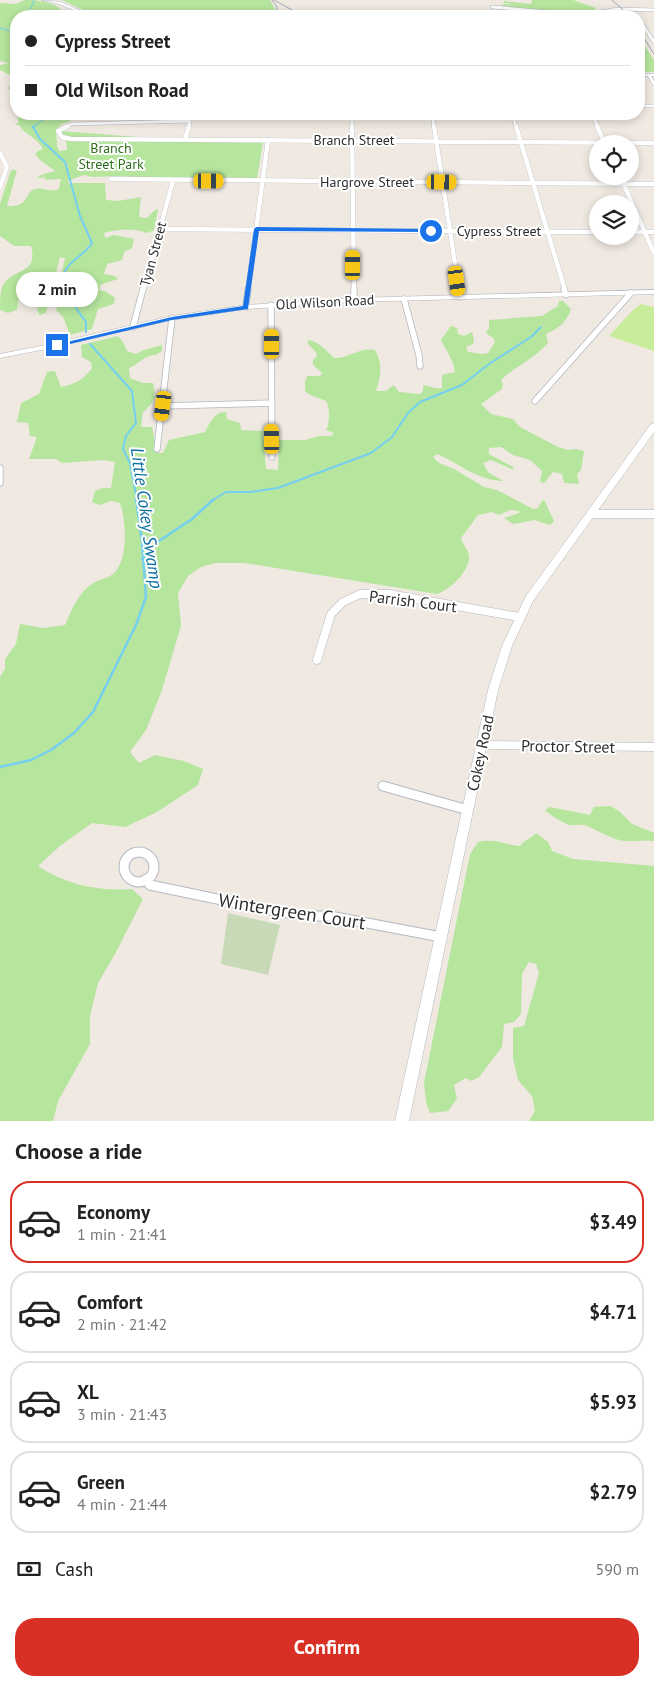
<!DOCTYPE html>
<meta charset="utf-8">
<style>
body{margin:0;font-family:"PT Sans",sans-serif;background:#f6f6f6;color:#222;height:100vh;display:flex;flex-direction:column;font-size:19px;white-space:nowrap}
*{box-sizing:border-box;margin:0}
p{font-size:16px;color:#767676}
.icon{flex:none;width:28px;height:28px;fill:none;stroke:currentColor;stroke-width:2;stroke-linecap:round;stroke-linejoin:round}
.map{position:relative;height:1121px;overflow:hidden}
.panel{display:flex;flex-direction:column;background:#fff;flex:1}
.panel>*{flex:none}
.guide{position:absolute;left:10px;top:10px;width:635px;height:110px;border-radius:20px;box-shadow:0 2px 8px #0003;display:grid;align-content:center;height:110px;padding:0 15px;background:#fff}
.tools{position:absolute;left:589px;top:135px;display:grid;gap:10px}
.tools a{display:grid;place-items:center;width:50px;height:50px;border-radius:50%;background:#fff;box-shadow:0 2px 8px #0003;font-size:25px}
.end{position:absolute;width:22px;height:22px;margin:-11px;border:6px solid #1a73e8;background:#fff;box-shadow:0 0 0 2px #fff}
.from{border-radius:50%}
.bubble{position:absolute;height:35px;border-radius:18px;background:#fff;box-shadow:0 2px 8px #0003;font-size:16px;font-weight:700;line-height:35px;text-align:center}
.car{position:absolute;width:15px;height:30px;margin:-15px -8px;border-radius:6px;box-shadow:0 0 4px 1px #0007;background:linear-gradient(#f5c518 24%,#345 0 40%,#f5c518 0 76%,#345 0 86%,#f5c518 0)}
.guide b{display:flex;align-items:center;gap:18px;height:48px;font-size:19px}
.guide b+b{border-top:1px solid #e0e0e0}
.guide i{width:12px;height:12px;background:#222}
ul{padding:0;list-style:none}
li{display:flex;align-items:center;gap:15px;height:82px;margin:0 10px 8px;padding:0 5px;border:2px solid #e0e0e0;border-radius:20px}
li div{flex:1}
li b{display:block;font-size:19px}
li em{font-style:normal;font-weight:700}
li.selected{border-color:#d93025}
li>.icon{width:45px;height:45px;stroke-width:1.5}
h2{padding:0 15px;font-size:22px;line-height:60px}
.pay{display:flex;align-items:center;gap:12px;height:55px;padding:0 15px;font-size:19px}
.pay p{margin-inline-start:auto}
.action{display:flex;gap:10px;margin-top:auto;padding:10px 15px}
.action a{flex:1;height:58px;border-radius:20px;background:#d93025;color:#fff;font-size:20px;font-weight:700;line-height:58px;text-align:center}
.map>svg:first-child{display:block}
.green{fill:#b6e59e}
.cemetery{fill:#c8d9b8}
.pitch{fill:#c9ec9a}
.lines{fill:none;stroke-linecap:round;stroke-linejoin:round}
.stream-far2{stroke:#75cff0;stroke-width:1}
.stream-far1{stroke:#75cff0;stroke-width:2}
.stream{stroke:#75cff0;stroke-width:2.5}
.minor-far4-casing{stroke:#b4b7c1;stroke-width:4}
.minor-far3-casing{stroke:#b4b7c1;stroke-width:5}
.minor-far2-casing{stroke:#b4b7c1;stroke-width:7}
.minor-far1-casing{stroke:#b4b7c1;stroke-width:9}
.minor-casing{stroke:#b4b7c1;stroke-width:11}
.tertiary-casing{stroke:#b4b7c1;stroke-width:1}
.minor-far4{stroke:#fff;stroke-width:3}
.minor-far3{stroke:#fff;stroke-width:4.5}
.minor-far2{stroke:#fff;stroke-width:5.5}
.minor-far1{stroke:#fff;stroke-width:8}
.minor{stroke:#fff;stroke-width:9}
.tertiary{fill:#fff;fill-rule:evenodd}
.rail{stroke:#a3a6b8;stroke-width:1}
.route{fill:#1a73e8}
.labels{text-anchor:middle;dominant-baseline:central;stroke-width:4;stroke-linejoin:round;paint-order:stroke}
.far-street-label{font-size:14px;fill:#2e2e2e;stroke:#fff}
.far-park-label{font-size:14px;fill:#2c6e1b;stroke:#fff}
.street-label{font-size:16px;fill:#2e2e2e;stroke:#fff}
.water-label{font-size:18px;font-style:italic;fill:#0d6fa3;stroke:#fff}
.near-street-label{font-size:19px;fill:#2e2e2e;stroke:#fff}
</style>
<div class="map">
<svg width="654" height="1121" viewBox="0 0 654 1121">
<rect width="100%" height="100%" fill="#efe9e1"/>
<path class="green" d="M 25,0 C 40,0 58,2 67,16 L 16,16 L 16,88 L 8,89 L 7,88 L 15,83 L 14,77 L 0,70 L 0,65 L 9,63 L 0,61 L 0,3 L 16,4 Z
M 62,0 L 270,0 L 275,9 L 276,15 L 270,16 L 229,11 L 225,16 L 96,16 Z
M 532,0 L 573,0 L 596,8 L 593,12 L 589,10 L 592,13 L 586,14 L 501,7 L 503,4 L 508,4 L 508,7 L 509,4 L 515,4 L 504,3 L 504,1 L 531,4 Z
M 639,37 L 654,60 L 654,72 L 639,72 Z
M 35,114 L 77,114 L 73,115 L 70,121 L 62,124 L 56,130 L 57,145 L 59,151 L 67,150 L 66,141 L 68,141 L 60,131 L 190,141 L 263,142 L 257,179 L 158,177 L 153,179 L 120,176 L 92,177 L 84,175 L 68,181 L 68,183 L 105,183 L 106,200 L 118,201 L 141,197 L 139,217 L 147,218 L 155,210 L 158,209 L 154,230 L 147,233 C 132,228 119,229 104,233 L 105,238 L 114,235 L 134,239 L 132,248 L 124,252 L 122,260 L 107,264 L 104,274 L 115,276 L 118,279 L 100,285 L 99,290 L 107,292 L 115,298 L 114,304 L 98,309 L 92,329 L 70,335 L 63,317 L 56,310 L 58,304 L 56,297 L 65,258 L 60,257 L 46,313 L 40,315 L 37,310 L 39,301 L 37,296 L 24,295 L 18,301 L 17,310 L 8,313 L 0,310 C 0,303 0,294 2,287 C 12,267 39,276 31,246 L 14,246 L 0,236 L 0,204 L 11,170 L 17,170 L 7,206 C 31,208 24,191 35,189 C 45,187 47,193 59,189 L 61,179 L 45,180 L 45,177 L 39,178 L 38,176 L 55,171 L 40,160 L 35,154 L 38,151 L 43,149 C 38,138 25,135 19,125 L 15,125 L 19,122 L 17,118 L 33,116 Z
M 559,301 L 563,301 L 571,309 C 567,322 558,329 546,334 L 548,343 C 534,359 516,366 501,380 L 503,384 L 502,389 L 481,404 L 491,414 L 513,419 L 520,427 L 558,447 L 568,450 L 576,449 L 584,451 L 581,470 L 577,474 L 579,484 L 564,483 L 562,474 L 553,472 L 544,483 L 540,482 L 542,471 L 530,460 L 513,455 L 501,447 L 489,448 L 489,454 L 513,467 L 514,470 L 491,460 L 483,463 L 488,472 L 503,481 C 479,481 458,463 437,454 L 433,457 L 439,463 L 454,469 L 484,487 L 497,490 L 533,509 L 538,508 L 542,501 L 544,500 L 554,521 L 550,525 L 535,520 L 513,524 L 504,518 L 519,513 L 519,511 L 510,510 L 499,515 L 492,512 L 478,515 L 461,538 C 462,544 468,549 469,556 C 470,571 450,590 437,594 L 244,563 L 216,563 L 201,567 L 188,576 L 178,593 L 181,626 L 161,693 L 146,730 L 130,752 L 139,763 L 155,755 L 184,761 L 203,769 L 198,785 L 157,812 L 125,827 L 92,823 L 60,846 L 38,866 C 64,884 100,892 132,889 L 143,899 L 116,952 L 98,983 L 90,1016 L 90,1044 L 58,1101 L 53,1121 L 0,1121 L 0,677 L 5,669 L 5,659 L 16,644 L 20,624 L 43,628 L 65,625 C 71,611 77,596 89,586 C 96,580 106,579 113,574 C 129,561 126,520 120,503 L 111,501 L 99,505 L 92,502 L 95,491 L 102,488 L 111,488 L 115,462 L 105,460 L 62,463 L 56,459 L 29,459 L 37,437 L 30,436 L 28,423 L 17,422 L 21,403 L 39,394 L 47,372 L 55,371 L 61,387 C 76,384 83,380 92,368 L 91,362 L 82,357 L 81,345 L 118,336 L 123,342 L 127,351 L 136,354 L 144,350 L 162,345 L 162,351 C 155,357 153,354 147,357 C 141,360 136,365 129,368 L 130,378 L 143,383 L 153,383 C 156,398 155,402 143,412 L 141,427 L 152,427 L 157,453 L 163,453 L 169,440 L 205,432 C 210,423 214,412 226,412 L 227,419 L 240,423 L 241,430 L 263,431 L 266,469 L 278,470 L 279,440 L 305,440 L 319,436 L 331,436 L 334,433 L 326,430 C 330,424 330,407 326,401 L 310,395 L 305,391 L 305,382 L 307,376 L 320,376 L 322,373 L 313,365 L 313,360 L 317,356 L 316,352 L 307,343 L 309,340 C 319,342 327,351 334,358 C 348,359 359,347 375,350 C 383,364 381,376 376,391 L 386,391 L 394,385 L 399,392 L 420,394 L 423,391 L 423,386 C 428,384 434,390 442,388 L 442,375 L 455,372 C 454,361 446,350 441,340 L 451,326 L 457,328 L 458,334 L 464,336 L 472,332 L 474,339 L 473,344 L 466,347 L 468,352 L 482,354 L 488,353 L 495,342 L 493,338 L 486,333 L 489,328 L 489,320 L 542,316 L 558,306 Z
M 610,806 L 619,811 L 632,824 L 654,833 L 654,841 C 646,840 625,842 619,840 C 608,837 597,830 587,826 C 580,823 573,827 567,824 C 561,822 549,814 545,810 L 550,807 L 590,815 L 594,807 Z
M 536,833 L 548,842 L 552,851 L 573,859 L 654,866 L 654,1121 L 529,1121 L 535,1111 L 532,1096 L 518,1080 L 513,1058 L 513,1028 L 524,1026 L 539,973 L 536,964 L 529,962 L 522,974 L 521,1014 L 514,1022 L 504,1024 L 502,1047 L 479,1077 L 471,1081 L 466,1078 L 454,1085 L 457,1099 L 448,1111 L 430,1113 L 426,1102 L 424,1083 L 470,854 L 478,842 C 496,838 502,844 520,846 C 525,839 531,839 536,833 Z"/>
<path class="cemetery" d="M 228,913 L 280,925 L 268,975 L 221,964 Z"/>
<path class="pitch" d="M 641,304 L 654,307 L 654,351 L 609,336 L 633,310 Z"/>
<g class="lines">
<path class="stream-far2" d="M 24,16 L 31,8 L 34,0
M 0,28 L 16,33
M 33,127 L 51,114"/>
<path class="stream-far1" d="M 35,126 L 33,127 L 40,139 L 65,162 L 80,216 L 92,243 C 84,256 67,261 63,276 L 76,308 L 86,322 L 86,332
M 90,344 L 132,391 L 136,423 L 126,436 L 123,449 L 130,463 L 137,500
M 213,500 L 226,492 L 251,492 L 278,488 L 371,453 L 392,437 L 408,413 L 420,402 L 462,385 L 489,364 L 531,337 L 541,327"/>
<path class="stream" d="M 142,559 L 159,541 L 192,519 L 214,499
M 0,767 L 31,760 L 51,750 L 74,733 L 93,712 L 136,625 L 146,597 L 142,541 L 136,499"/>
<defs>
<path id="minor-far4" d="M 492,7 L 582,15 L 618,9 L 654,10
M 639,19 L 654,42
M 649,75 L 654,84
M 639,106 L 654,106
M 352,114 L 352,127
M 432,114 L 434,127
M 512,114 L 516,127
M 592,114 L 598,127
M 65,127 L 71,124 L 189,121
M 188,127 L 192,114"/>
<path id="minor-far3" d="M 68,126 L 58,131 L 62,137 L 71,139 L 654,143
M 352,126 L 354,290
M 434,126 L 459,290
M 516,126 L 565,290
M 597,126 L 605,144
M 185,139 L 189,126
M 0,153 L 7,167 L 0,187
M 620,176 L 654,253
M 111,179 L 654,184
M 160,229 L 598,232
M 630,232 L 654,232
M 143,290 L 173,181
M 248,290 L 268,140"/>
<path id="minor-far2" d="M 354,289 L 354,300
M 459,289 L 460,297
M 564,289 L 566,295
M 404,299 L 419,355 L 420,366
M 271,305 L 272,457
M 246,307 L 248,289
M 133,327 L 143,289
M 535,401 L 631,293
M 163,406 L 272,403
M 157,449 L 172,318
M 0,468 L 0,483"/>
<path id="minor-far1" d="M 591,514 L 654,514
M 317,660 L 331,614 L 343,602 L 360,594 L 389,594 L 519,617
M 482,745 L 654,747"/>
<path id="minor" d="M 383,786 L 468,810
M124 867a15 15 0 1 1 30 0a15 15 0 1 1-30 0Z
M 146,879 L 150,885 L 275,911 L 308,916 L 330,916 L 441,937"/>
<path id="tertiary" d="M 42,0 L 61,2 L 93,16 L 88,16 L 59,4 Z
M 639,74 L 654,74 L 654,76 L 639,76 Z
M 654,290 L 654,294 L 354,302 L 246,309 L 172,320 L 46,349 L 0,358 L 0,354 L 46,345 L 172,316 L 246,305 L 354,298 Z
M 654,423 L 654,432 L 533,601 L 512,646 L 498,690 L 409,1121 L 395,1121 L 488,690 L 502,646 L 526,596 L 651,424 Z"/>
</defs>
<use href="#minor-far4" class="minor-far4-casing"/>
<use href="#minor-far3" class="minor-far3-casing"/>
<use href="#minor-far2" class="minor-far2-casing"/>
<use href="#minor-far1" class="minor-far1-casing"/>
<use href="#minor" class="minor-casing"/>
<use href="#tertiary" class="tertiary-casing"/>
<use href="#minor-far4" class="minor-far4"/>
<use href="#minor-far3" class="minor-far3"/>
<use href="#minor-far2" class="minor-far2"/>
<use href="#minor-far1" class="minor-far1"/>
<use href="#minor" class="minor"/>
<use href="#tertiary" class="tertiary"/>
<path class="rail" d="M 272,0 L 277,7 L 277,16
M 274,0 L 303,16
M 612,0 L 630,16
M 639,30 L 654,54"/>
</g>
<path class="route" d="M 256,227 L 431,229 L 434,231 L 431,232 L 259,231 L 248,309 L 172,320 L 57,347 L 54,345 L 172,317 L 243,306 L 254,229 Z"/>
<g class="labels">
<g class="far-street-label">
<text x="354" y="140">Branch Street</text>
<text x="367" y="182">Hargrove Street</text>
<text x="499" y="231">Cypress Street</text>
<text transform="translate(153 254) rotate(-75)">Tyan Street</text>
<text transform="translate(325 302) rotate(-3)">Old Wilson Road</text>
</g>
<g class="far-park-label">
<text x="111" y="148">Branch<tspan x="111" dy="16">Street Park</tspan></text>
</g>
<g class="street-label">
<text transform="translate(413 601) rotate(7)">Parrish Court</text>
<text transform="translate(568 746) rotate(1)">Proctor Street</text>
<text transform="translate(480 753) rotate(-78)">Cokey Road</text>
</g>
<g class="water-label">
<text transform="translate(147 518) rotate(82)">Little Cokey Swamp</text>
</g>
<g class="near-street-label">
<text transform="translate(292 911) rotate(9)">Wintergreen Court</text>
</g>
</g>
</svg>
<div class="tools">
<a><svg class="icon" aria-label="locate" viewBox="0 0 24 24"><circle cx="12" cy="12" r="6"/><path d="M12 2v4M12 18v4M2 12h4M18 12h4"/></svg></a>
<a><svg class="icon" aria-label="layers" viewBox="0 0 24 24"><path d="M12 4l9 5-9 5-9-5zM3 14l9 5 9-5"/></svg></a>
</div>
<i class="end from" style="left:431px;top:231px"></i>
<i class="end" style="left:57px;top:345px"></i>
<div class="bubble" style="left:16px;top:272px;width:82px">2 min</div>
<i class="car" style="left:209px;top:181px;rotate:90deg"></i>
<i class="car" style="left:442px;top:182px;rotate:91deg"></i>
<i class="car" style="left:353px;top:265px;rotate:0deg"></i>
<i class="car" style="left:457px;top:281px;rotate:172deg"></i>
<i class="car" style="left:272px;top:344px;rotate:0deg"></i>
<i class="car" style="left:163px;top:406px;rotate:187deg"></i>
<i class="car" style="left:272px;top:439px;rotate:359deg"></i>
<div class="guide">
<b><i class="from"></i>Cypress Street</b>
<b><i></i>Old Wilson Road</b>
</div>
</div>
<section class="panel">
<h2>Choose a ride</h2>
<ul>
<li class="selected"><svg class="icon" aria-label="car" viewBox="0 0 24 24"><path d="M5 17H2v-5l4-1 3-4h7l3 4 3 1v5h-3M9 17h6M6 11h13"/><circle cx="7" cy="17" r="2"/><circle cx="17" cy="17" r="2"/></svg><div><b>Economy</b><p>1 min · 21:41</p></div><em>$3.49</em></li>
<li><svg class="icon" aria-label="car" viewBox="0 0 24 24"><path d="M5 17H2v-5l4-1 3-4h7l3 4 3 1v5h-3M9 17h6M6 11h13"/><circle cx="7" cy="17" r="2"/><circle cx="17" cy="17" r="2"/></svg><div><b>Comfort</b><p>2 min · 21:42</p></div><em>$4.71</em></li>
<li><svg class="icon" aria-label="car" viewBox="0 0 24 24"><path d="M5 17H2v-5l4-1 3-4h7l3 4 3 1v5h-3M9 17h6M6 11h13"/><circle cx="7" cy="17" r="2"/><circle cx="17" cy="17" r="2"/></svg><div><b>XL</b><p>3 min · 21:43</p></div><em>$5.93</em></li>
<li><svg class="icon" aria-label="car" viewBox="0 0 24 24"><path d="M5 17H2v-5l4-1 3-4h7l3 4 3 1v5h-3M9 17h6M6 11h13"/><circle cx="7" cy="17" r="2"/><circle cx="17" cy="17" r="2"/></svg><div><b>Green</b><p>4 min · 21:44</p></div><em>$2.79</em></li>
</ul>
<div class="pay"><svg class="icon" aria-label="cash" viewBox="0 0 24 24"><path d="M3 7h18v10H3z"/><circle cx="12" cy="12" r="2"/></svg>Cash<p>590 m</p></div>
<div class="action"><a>Confirm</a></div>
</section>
